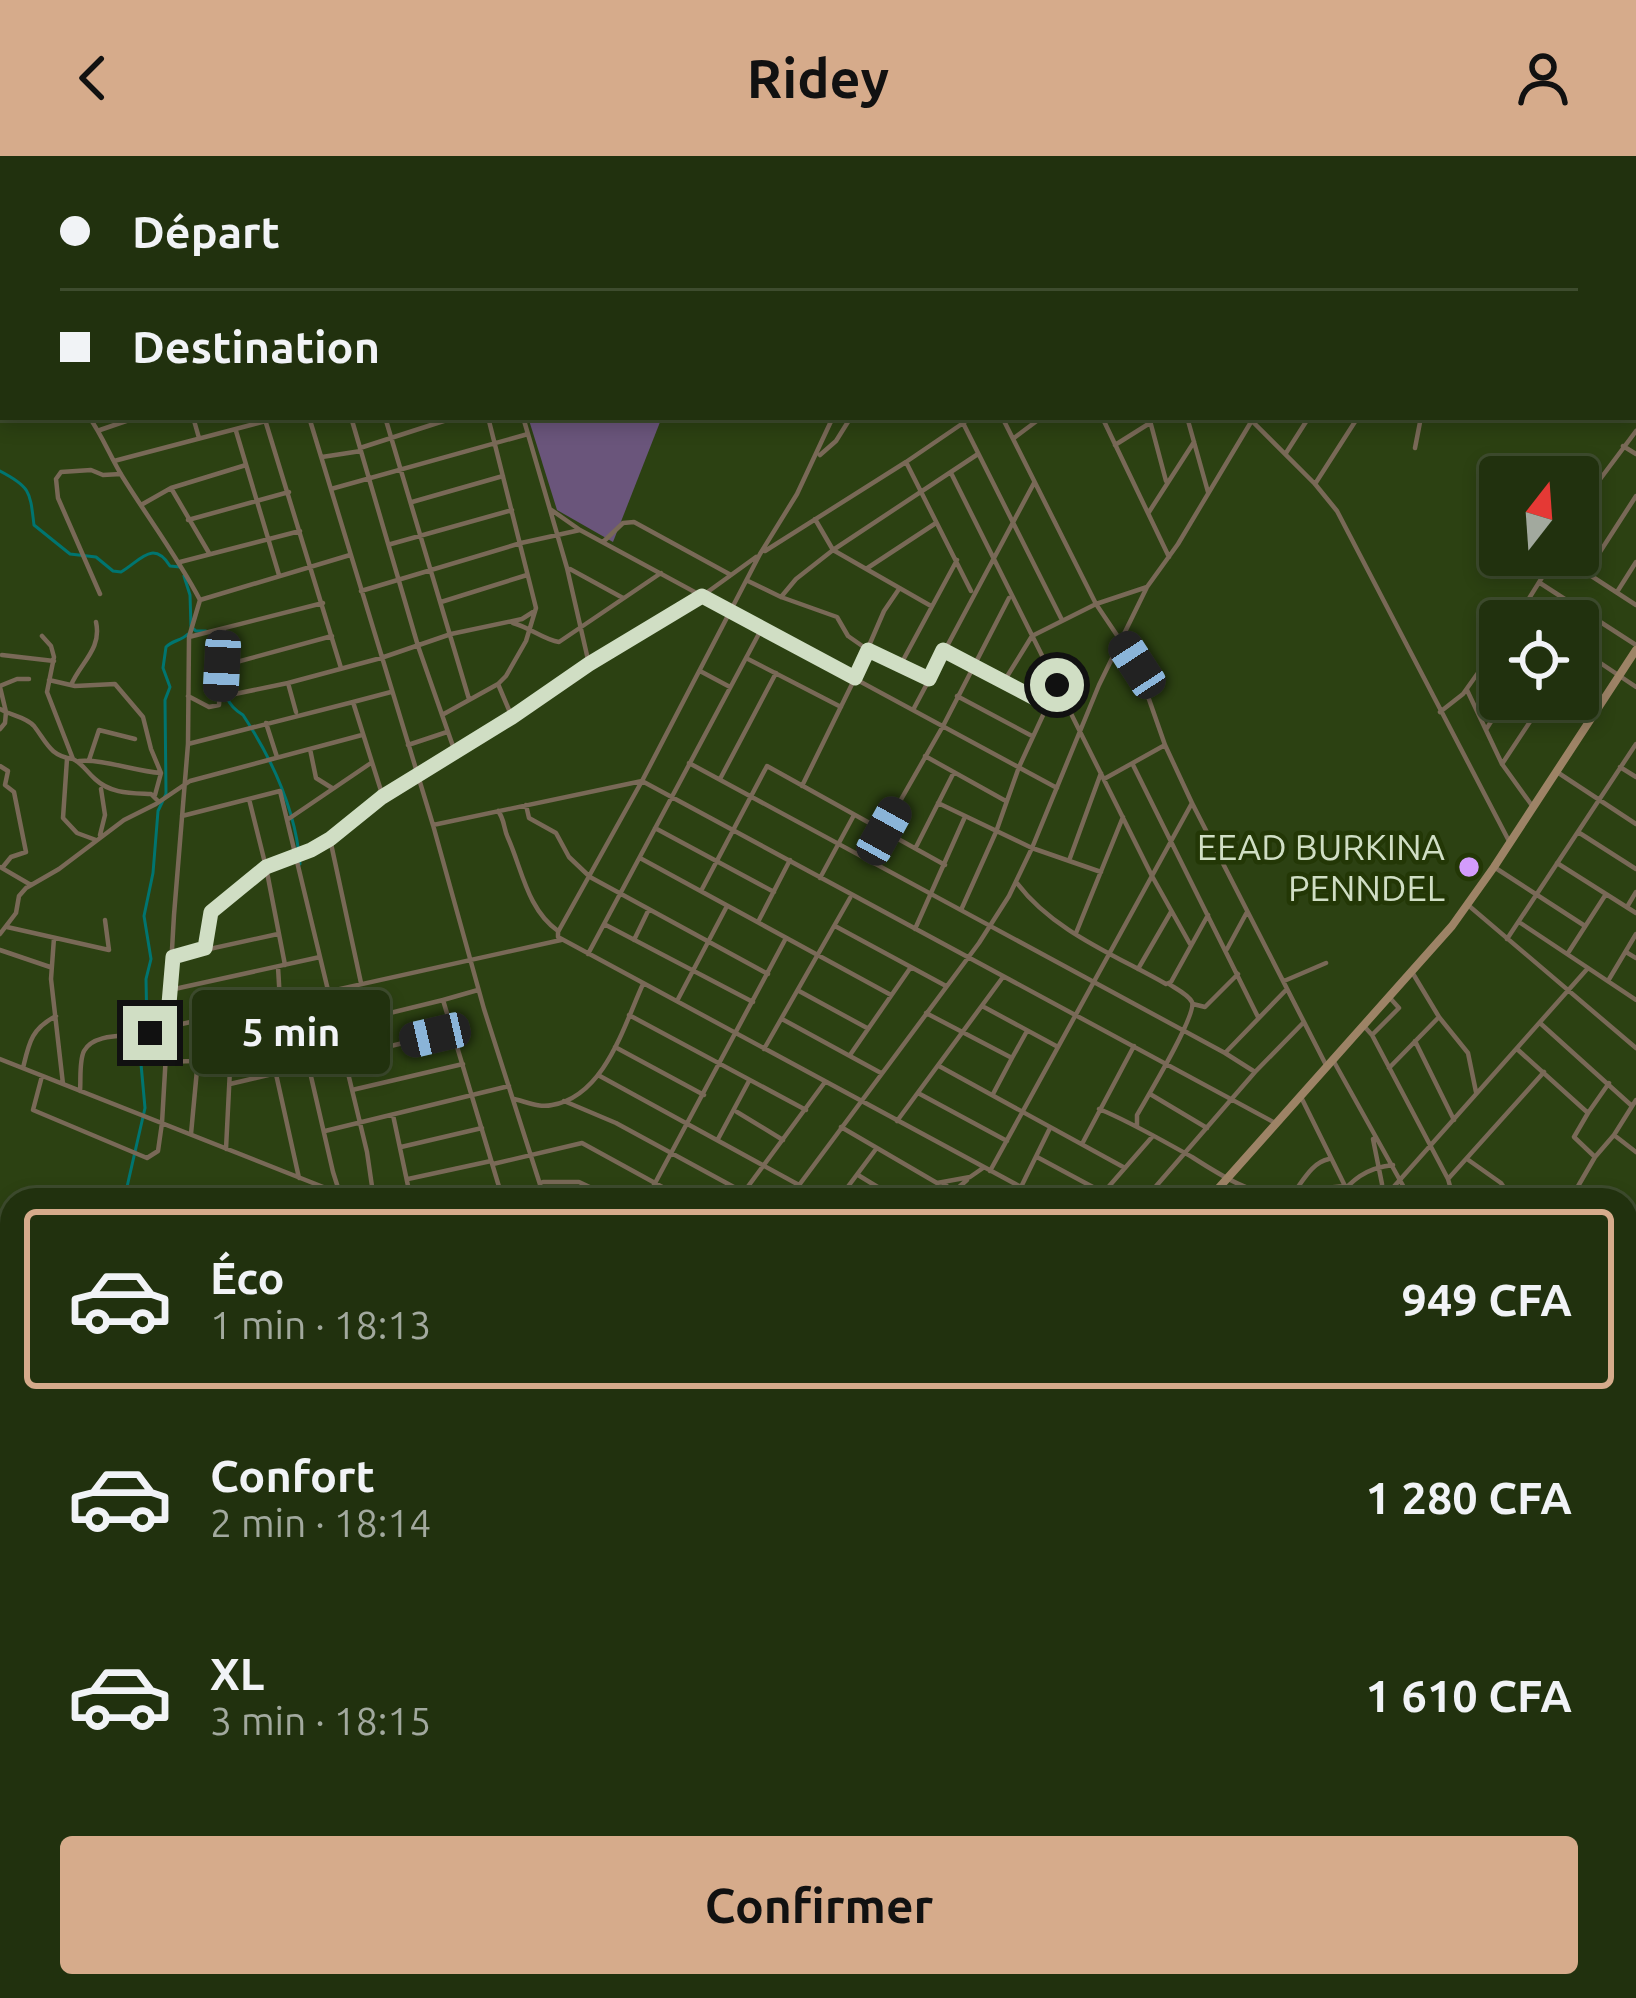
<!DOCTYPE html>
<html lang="fr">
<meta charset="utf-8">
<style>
body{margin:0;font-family:Ubuntu,sans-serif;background:#2d3d1c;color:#f1f3f6;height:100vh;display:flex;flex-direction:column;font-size:45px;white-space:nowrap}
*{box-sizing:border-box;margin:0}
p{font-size:39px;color:#a2a99e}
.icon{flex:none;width:66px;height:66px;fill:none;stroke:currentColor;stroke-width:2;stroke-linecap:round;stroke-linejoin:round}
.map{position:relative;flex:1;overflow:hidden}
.side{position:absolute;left:0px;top:1032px;width:1638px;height:810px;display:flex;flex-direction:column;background:#21310e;border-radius:36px 36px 0 0;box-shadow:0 6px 18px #0003,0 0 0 3px #3e4c2e}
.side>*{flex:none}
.banner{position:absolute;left:0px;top:0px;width:1638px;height:264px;box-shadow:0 6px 18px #0003,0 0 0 3px #3e4c2e;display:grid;align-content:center;height:264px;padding:0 60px;background:#21310e}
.needle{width:78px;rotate:17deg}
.tools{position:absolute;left:1479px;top:300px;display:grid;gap:24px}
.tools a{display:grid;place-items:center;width:120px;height:120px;border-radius:12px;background:#21310e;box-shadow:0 6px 18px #0003,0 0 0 3px #3e4c2e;font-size:60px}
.end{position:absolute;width:54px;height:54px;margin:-27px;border:15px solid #d0dec4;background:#111;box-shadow:0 0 0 6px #111}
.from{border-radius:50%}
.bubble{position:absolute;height:84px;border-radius:12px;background:#21310e;box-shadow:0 6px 18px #0003,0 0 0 3px #3e4c2e;font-size:39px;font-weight:700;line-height:84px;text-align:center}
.car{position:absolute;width:36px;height:72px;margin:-36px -18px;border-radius:15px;box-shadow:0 0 9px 3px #0007;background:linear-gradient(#222 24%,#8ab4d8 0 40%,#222 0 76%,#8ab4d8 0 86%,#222 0)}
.banner b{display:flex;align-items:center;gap:42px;height:114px;font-size:45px}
.banner b+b{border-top:3px solid #3e4c2e}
.banner i{width:30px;height:30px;background:#f1f3f6}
ul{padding:21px 0 0;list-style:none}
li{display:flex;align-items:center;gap:36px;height:180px;margin:0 24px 18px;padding:0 36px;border:6px solid transparent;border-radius:12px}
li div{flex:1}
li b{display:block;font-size:45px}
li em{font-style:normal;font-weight:700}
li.on{border-color:#d6ab8b}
li>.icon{width:108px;height:108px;stroke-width:1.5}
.button{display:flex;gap:24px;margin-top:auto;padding:24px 60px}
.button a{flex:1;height:138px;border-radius:12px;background:#d6ab8b;color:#111;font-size:48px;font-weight:700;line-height:138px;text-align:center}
header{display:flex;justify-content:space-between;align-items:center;height:156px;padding:0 60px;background:#d6ab8b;color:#111;font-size:54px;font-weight:700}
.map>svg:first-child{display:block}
.built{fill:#324a13}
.green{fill:#6a557b}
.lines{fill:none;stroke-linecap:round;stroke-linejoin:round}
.stream{stroke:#007570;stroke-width:3}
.street{stroke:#796957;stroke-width:4.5}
.secondary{stroke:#9d8366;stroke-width:8}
.route{stroke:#d0dec4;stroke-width:15}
.poi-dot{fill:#d39cfc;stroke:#233706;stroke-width:4.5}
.labels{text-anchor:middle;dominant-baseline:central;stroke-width:9;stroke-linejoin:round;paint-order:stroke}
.poi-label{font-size:36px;fill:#d0dec4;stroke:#233706;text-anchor:end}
</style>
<header><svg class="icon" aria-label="back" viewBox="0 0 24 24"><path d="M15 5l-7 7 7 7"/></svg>Ridey<svg class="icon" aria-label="person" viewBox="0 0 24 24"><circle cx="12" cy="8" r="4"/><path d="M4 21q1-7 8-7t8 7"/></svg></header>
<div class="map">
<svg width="1636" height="1842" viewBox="0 0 1636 1842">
<rect width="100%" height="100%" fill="#2c4112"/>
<path class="built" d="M 0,1689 L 12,1693 L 12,1830 L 48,1830 L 6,1842 L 0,1842 Z"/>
<path class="green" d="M 528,261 L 662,261 L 613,386 L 557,354 Z"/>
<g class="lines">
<path class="stream" d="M 0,315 C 31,331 30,336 34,369 L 70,398 L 96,401 L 113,415 L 121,416 C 140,405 153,383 170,410 L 180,411
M 184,420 L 190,439 L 191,471 L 196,475 L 206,475
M 216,475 L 225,480 L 227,487 L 223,508
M 224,517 C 224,536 225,548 243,559 C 272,603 296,655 300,708
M 124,1044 L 145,952 L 141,908 L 147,876 L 146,823 L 151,803 L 144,760 L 153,717 L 158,655 L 166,638 L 165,544 L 170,531 L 163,512 L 166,491 C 173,484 181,485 188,478"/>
<path class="street" d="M 80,0 L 81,3
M 228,0 L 229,3
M 285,0 L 294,3
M 305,0 L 306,3
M 417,0 L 418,3
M 456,0 L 457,3
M 551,0 L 552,3
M 621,0 L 622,3
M 654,0 L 655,3
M 875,0 L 877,3
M 934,0 L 936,3
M 972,0 L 974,3
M 1043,0 L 1044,3
M 1079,0 L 1080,3
M 1116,0 L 1116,3
M 1586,0 L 1591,3
M 38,3 L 49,0
M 177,3 L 185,1
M 578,3 L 590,0
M 687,3 L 689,0
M 732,3 L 734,0
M 868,3 L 870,0
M 917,3 L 920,0
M 1012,3 L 1015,0
M 1455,3 L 1460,0
M 1526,3 L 1528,0
M 0,14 L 3,13
M 1635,31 L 1636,32
M 0,45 L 3,45
M 0,82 L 3,81
M 0,114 L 3,119
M 127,261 L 129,264 L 141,261
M 193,261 L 199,282
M 309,261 L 433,669 L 484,853 L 545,1044
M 351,261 L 418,490 L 455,596
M 385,261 L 469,543
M 523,261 L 567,412 L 589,508
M 833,261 L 797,338 L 760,398 L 642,625 L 558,776 L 558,781 L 1045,1044
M 1002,261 L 1096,448 L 1137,509 L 1165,589 L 1192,647 L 1326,909
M 1102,261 L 1169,401
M 1149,261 L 1166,325
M 1187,261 L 1208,336
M 1252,265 L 1315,328 L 1337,355 L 1510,687
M 266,267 L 341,512
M 963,267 L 1062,464
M 100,274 L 129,264
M 236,275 L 279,419
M 1014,282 L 1042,261
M 1115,289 L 1150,267
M 1623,290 L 1636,298
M 360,292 L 456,261
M 1415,292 L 1421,261
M 1286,297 L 1309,261
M 820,299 L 836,285 L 851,261
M 322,301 L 361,295
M 114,305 L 281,261
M 906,306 L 971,435
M 951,317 L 1152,720 L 1190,788
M 1315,328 L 1358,261
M 171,332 L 209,397
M 331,333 L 528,278
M 412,346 L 503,320
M 141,349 L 171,332 L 246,309
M 550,353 L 580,374 L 1057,632
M 1149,356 L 1194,286
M 1578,359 L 1586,342 L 1636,275
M 815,363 L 833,394 L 931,450
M 188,364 L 289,336
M 603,386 L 623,367 L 634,366 L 731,419
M 391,388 L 512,354
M 765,395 L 906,306 L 972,261
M 1559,399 L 1636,449
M 180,406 L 300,375
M 570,413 L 623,442
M 866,413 L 936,367
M 1587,416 L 1636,340
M 748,425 L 781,441 L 837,461 L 848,480 L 868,494 L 929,523
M 1540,427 L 1636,489
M 361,435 L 521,387 L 580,374
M 1617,436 L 1636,406
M 100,438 L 58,342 L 56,323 L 61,316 L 91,314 L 103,319 L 121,318
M 781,441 L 796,423 L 833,394 L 978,298
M 200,444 L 350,399
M 441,446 L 527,419
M 1524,454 L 1538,465
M 1515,465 L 1556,399
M 513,467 C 531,472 544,484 559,486 L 661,417
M 42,480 L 51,490 L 54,501 L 47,536 L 73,603 C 83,608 86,615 95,623 C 111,638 131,637 151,638 L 159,646
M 189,481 L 323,447
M 1578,492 L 1636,531
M 943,494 L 1048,549
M 2,499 L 54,505
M 746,502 L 841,551
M 901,508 L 957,404
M 222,510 L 332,480
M 700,515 L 730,531
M 49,524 L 75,530 L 115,528 L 143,561 L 151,593 L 161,617 L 155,639
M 288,527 L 296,556
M 1003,527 L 1032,480 L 1096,448 L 1147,431
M 498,528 L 512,561
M 71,529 C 81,506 102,493 96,466
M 0,530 L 17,523 L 29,523
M 0,531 L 6,556 C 15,560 27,562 34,570 C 47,587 50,600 73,603
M 1467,534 L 1502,608 L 1533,651
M 188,540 L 209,551 L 219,549 L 224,475
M 957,540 L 1032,580
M 220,541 L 288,527 L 381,502 L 451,478 L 522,463 L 533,456
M 0,553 L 6,556 L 5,567 L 0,573
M 913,554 L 1034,327
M 1440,556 L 1463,538 L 1500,486
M 442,559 L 498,528 L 506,520 L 526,485 L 536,452 L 488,261
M 266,567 L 277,601
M 1487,572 L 1505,543
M 188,588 L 353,546
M 408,589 L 447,576
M 310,593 L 316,622 L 332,632
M 925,600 L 1004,644
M 67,603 L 63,662 L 77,677 L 96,684
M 89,604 L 99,574 L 135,583
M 79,605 C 104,603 134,615 161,617
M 689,607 L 1225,897 L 1255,916
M 1502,608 L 1545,543
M 1133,609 L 1258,861
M 0,610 L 8,615 L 5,629 L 14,636 L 26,696 L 11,701 L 2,712
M 1620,611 L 1636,621
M 1557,616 L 1636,668
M 720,623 L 776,517
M 1104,623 L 1165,589
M 802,630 L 855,522 L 884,455 L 899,433
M 383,641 L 353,546 L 391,536
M 249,643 L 266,711 L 285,809
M 938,647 L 1032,692 L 1101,716
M 526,649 L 529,662 L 556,677 L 569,701 L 590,721 L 768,818
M 498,655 C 505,664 503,671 508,682 C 522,713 527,753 558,775
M 182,660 L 280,635 L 367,996 L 374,1044
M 287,664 L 371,607
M 433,669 L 642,625 L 1277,968
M 655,672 L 774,736
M 883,675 L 943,570 L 1009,442
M 1578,676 L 1636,713
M 100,679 L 105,659 L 101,633
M 330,683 L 361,827
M 916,691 L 954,616
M 640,702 L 891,839
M 1070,702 L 1101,617
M 1557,707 L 1636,757
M 0,711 L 31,729
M 1494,711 L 1585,770
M 820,722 L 854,659
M 1017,727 C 1053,775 1115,799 1166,828 L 1171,826 L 1208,759
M 701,735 L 767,610 L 945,709
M 1468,749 L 1636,892
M 1627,751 L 1636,736
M 961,754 L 996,676 L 1019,611 L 1057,529
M 758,766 L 790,704
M 1519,766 L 1636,844
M 604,768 L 753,846
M 835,770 L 946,830
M 7,771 L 109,794 L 105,764
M 915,773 L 964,663
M 1076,777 L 1123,661
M 0,778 L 16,757 L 19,740 L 26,732 L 59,713 L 124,664 L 156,648 L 190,625 L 362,579
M 54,782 L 51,823 L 63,928
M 1507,783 L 1636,588
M 634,784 L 649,753
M 205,792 L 211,756 L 266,711 L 311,694 L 330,683 L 383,641 L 512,561 L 589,508 L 702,440 L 756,401
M 1227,793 L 1247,756
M 0,794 L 50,811
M 1626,796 L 1636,802
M 1568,797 L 1606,738
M 588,798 L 762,472
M 173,801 L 278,778
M 278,811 L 280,845
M 1138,813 L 1171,756
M 1412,816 L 1439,861 L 1468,897 L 1476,936
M 1284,825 L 1326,807
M 1608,825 L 1636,778
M 170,834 L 320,801
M 799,835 L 867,872
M 443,844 L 478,834
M 677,845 L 727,750
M 1193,848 L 1205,851 L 1238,818
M 984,851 L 1058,891
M 926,857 L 1012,902 L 993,938
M 629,859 L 806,954
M 782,863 L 881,917
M 1540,867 L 1632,950
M 337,870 L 443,844 L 503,1044
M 1364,870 L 1372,879 L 1448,1023 L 1454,1044
M 301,877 L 333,1016 L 340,1038
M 1372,879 L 1399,852 L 1390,842
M 1415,885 L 1454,964
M 615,891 L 704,939
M 764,893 L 850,742
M 1517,893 L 1588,957 L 1609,927
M 1225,897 L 1287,833
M 850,899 L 911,811
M 1012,902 L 1027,875
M 0,903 L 356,1044
M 1333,904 L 1411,1044
M 167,906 L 192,905 L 336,868
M 939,910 L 1125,1012
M 23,912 C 29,887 31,873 56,860
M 1389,912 L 1439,861
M 276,918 L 299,1022
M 598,919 L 799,1029
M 42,920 L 33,954 L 147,1002 L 158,995 L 162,967 L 174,759 L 188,588 L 189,481 L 200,444 C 177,400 148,362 122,320 C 110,300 102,279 89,261
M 230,928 L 454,875
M 352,934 L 463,908
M 80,935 C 81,924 79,905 84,895 C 95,875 131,882 149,877 C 155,876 161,873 168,871 L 561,784
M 918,937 L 1007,985
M 1150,938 L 1207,972
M 1301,941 L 1345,1030
M 514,943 C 527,946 539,952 552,949 C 605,940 624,869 643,828
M 564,945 L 616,967 L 743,1036
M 1099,953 C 1129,965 1163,985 1192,1001 C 1220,1019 1253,1040 1287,1041 L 1295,1035 L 1345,1030
M 737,956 L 783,984
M 1588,957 L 1574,981 L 1595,1001
M 393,959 L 411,1044
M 897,965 L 1003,821
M 1137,970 L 1137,959 C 1146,943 1197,859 1192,846 C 1189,839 1175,832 1169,828
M 841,971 L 937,1027 L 970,1021 L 983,1012
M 325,975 L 509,930
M 191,978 L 198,903 L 198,864
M 1614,979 L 1636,996
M 718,983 L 749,925
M 1373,983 L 1382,1028 L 1382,1043
M 1082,988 L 1134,890
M 401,991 L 482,972
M 226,993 L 231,893
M 1037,1001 L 1104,1037
M 1467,1003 L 1501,1027 L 1509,1039 L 1518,1044
M 493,1008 L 582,987 L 686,1044
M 990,1015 L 1192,647
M 858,1019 L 899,1044
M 408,1023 L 491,1005
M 1448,1023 L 1544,916
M 543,1026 L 579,1026 L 617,1044
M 943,1027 L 964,1044
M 1021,1031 L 1050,972
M 1295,1035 C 1304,1023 1313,1006 1329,1003
M 646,1044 L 786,782
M 738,1044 L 825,926
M 788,1044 L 979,787 L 1009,740 L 1032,692 L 1099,529 L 1147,431 L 1178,388 L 1254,261
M 838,1044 L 876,993
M 944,1044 L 967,1024
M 1097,1044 L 1152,981
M 1144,1044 L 1255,916 L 1303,867
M 1335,1044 C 1352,1024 1365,1012 1393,1009
M 1382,1044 L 1588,812
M 1570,1044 L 1595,1001 L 1614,979 L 1636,944
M 1626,1058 L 1636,1060
M 1626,1143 L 1636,1151
M 0,1163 L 12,1168
M 0,1200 L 12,1205
M 0,1235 L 12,1240
M 1626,1245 L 1636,1242
M 0,1274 L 12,1279
M 1626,1275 L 1636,1257
M 0,1296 L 12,1267
M 0,1313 L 12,1318
M 1626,1340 L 1636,1324
M 0,1350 L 12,1355
M 1626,1379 L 1636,1399
M 0,1422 L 12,1427
M 1626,1430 L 1636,1426
M 0,1459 L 12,1464
M 8,1462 L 12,1451
M 1626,1474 L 1636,1493
M 0,1498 L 12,1503
M 0,1535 L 12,1540
M 0,1569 L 12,1542
M 0,1624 L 12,1629
M 0,1664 L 12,1637
M 0,1680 L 12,1684
M 1626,1698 L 1636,1661
M 1626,1823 L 1636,1816
M 254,1830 L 284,1842
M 358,1830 L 386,1842
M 514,1830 L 543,1842
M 555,1830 L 558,1842
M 591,1830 L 593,1842
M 609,1830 L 634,1842
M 963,1830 L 993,1842
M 1060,1830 L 1094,1842
M 1382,1830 L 1409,1841
M 1472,1830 L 1496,1842
M 1396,1833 L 1411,1832
M 101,1842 L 105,1830
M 178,1842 L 206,1830
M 249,1842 L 254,1830
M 364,1842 L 369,1830
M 486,1842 L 490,1830
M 637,1842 L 641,1830
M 744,1842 L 748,1830
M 935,1842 L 941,1830
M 1118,1842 L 1126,1830
M 1156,1842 L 1163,1830
M 1220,1842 L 1226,1830
M 1367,1842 L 1375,1830
M 1449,1842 L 1454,1830
M 1530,1842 L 1537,1830
M 1570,1842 L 1578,1830
M 1614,1842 L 1621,1830"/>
<path class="secondary" d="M 1208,1044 L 1452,770 L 1494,711 L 1636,494
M 61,1842 L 85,1830"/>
</g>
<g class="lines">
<path class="route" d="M 150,877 L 167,871 L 173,801 L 205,792 L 211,756 L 266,711 L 311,694 L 330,683 L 382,641 L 512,561 L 589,508 L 702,440 L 855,522 L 868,494 L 929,523 L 943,494 L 1048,549 L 1057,529"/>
</g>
<circle class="poi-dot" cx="1469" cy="711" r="12"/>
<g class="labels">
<g class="poi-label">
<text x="1445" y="690">EEAD BURKINA<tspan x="1445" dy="41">PENNDEL</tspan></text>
</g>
</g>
</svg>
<div class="tools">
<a><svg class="needle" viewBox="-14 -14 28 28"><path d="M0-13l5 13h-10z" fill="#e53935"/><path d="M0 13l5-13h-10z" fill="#a2a99e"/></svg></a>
<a><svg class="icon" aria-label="locate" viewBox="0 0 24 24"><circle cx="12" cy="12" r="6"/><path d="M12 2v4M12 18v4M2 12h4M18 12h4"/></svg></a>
</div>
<i class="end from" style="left:1057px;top:529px"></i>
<i class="end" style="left:150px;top:877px"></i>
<div class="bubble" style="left:192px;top:834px;width:198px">5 min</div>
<i class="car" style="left:1137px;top:509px;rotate:327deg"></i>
<i class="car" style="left:222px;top:510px;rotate:183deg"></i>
<i class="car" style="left:884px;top:675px;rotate:29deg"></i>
<i class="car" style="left:435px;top:879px;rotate:257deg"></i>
<div class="banner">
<b><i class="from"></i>Départ</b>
<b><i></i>Destination</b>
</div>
<section class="side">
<ul>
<li class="on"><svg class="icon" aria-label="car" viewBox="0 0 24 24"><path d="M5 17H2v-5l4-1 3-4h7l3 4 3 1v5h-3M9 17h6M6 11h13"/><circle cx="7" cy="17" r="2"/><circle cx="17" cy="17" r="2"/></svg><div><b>Éco</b><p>1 min · 18:13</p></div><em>949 CFA</em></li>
<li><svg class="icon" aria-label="car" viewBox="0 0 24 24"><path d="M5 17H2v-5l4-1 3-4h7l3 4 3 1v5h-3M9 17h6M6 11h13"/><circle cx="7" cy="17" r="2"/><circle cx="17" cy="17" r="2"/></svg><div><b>Confort</b><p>2 min · 18:14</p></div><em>1 280 CFA</em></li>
<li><svg class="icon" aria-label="car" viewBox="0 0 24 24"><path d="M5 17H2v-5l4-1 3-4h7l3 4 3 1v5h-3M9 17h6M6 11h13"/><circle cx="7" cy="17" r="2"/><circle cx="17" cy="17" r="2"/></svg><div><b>XL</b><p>3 min · 18:15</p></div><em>1 610 CFA</em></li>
</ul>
<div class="button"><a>Confirmer</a></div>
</section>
</div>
